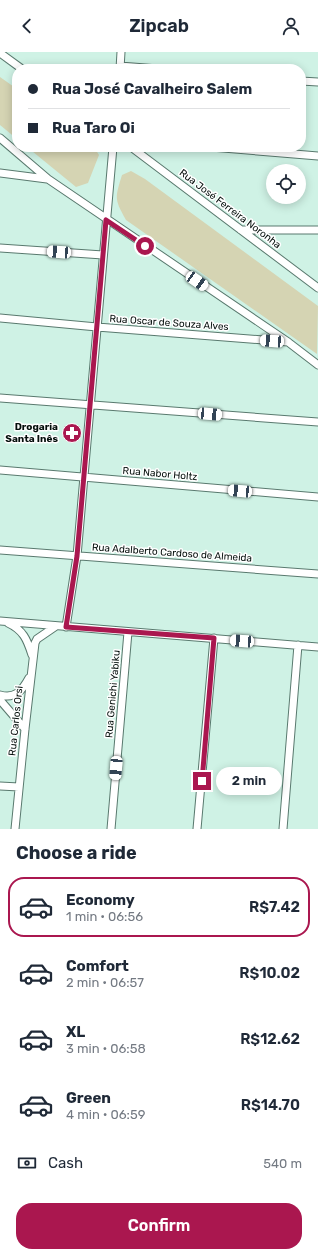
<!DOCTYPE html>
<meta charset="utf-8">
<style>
body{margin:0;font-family:Rubik,sans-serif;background:#f6f6f7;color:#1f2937;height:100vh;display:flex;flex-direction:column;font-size:15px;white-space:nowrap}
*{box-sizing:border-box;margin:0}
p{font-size:13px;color:#747a83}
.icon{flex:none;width:22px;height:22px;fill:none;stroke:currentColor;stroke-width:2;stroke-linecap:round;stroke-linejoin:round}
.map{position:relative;height:777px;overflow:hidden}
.panel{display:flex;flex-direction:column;background:#fff;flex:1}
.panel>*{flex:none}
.hud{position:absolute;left:12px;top:12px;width:294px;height:88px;border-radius:16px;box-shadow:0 2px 10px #0003;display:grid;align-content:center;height:88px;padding:0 16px;background:#fff}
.tools{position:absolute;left:266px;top:112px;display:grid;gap:8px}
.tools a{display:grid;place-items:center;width:40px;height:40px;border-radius:50%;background:#fff;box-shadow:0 2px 10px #0003;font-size:20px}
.end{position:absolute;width:18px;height:18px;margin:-9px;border:5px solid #aa174f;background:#fff;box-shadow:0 0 0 2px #fff}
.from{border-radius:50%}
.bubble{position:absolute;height:28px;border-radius:14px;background:#fff;box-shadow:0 2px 10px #0003;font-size:13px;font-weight:600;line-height:28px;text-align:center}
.car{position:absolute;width:12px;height:24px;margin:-12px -6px;border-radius:5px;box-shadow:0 0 3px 1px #0007;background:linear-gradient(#fff 24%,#345 0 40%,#fff 0 76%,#345 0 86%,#fff 0)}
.hud b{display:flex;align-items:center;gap:14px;height:38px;font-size:15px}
.hud b+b{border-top:1px solid #e0e1e3}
.hud i{width:10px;height:10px;background:#1f2937}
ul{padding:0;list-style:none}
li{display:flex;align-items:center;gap:12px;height:60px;margin:0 8px 6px;padding:0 8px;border:2px solid transparent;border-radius:16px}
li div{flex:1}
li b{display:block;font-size:15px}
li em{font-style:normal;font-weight:600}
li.active{border-color:#aa174f}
li>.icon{width:36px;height:36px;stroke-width:1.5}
h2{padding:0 16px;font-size:18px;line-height:48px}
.pay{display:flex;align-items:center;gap:10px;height:44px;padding:0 16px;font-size:15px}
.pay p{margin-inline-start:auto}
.action{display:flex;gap:8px;margin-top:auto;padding:8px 16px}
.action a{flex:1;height:46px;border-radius:16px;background:#aa174f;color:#fff;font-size:16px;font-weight:600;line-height:46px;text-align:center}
header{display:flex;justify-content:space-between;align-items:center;height:52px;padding:0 16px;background:#fff;font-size:18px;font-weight:600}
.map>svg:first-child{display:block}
.green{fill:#d5d4b3}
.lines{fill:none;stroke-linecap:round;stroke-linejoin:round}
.street-casing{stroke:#59796e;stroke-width:9}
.street{stroke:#fff;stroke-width:7}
.route{stroke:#aa174f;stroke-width:5}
.labels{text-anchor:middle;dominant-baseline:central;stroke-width:3;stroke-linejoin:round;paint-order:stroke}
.street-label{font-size:10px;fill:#040e0b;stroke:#fff}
.poi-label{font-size:10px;font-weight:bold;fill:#040e0b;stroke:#fff;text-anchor:end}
</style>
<header><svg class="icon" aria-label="back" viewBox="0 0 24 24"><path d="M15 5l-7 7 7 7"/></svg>Zipcab<svg class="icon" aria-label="person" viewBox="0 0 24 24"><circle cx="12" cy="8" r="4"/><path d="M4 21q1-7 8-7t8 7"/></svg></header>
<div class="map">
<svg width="318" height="777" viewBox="0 0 318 777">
<rect width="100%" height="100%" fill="#cff2e5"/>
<path class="green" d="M 0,25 L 17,37 L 17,87 L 0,73 Z
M 27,95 L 94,95 L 99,103 L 88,131 L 76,135 Z
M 131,119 L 145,127 L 318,254 L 317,302 L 126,168 C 114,147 115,146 122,123 Z"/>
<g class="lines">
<defs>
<path id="street" d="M 0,1 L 22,17
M 120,14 L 158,17
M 120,17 L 121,0
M 301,29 L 318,30
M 0,86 L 48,127 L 288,290 L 318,313
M 131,95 L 318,236
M 211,95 L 318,104
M 0,121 L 47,127
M 241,178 L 318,178
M 0,196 L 103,203
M 0,266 L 97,275 L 288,290
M 0,346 L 318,370
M 0,418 L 318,445
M 0,498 L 318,522
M 0,569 L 318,595
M 8,571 C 23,578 27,587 32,603
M 66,575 L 77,504 L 113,95
M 0,643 C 15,647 22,639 29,626
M 0,648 L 25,677
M 0,734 L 19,735
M 15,777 L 25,677 L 35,591 L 37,587 L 56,574
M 111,777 L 128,580
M 197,777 L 214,586
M 283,777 L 298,593"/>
</defs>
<use href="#street" class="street-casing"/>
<use href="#street" class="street"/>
</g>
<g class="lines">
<path class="route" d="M 145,194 L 106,168 L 77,504 L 66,575 L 214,586 L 202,729"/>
</g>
<defs>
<symbol id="pharmacy-disc" viewBox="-11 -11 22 22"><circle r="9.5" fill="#aa174f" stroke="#fff"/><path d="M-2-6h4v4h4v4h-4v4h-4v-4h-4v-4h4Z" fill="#fff"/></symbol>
</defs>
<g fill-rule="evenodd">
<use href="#pharmacy-disc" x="61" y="370" width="22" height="22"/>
</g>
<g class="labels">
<g class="street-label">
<text transform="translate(230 157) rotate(37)">Rua José Ferreira Noronha</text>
<text transform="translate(169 271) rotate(4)">Rua Oscar de Souza Alves</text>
<text transform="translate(160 422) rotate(5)">Rua Nabor Holtz</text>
<text transform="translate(172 501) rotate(4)">Rua Adalberto Cardoso de Almeida</text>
<text transform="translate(113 642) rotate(-85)">Rua Genichi Yabiku</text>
<text transform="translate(16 669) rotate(-84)">Rua Carlos Orsi</text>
</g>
<g class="poi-label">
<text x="58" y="375">Drogaria<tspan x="58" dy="12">Santa Inês</tspan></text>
</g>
</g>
</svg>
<div class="tools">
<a><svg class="icon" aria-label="locate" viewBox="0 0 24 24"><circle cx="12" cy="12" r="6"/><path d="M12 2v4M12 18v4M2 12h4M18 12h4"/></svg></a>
</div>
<i class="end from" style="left:145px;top:194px"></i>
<i class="end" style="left:202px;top:729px"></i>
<div class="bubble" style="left:216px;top:715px;width:66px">2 min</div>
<i class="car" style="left:59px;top:200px;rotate:274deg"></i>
<i class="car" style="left:197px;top:229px;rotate:124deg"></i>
<i class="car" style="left:272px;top:289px;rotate:274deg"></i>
<i class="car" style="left:210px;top:362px;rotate:95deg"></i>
<i class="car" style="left:240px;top:439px;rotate:275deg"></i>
<i class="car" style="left:242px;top:589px;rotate:274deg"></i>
<i class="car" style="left:116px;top:716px;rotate:185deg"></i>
<div class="hud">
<b><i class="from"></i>Rua José Cavalheiro Salem</b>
<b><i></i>Rua Taro Oi</b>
</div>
</div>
<section class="panel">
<h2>Choose a ride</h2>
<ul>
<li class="active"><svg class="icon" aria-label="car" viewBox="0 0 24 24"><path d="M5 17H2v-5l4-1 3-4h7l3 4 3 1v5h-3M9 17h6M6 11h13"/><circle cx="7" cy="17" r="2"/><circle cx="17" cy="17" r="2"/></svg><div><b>Economy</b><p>1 min · 06:56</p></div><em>R$7.42</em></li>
<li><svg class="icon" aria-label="car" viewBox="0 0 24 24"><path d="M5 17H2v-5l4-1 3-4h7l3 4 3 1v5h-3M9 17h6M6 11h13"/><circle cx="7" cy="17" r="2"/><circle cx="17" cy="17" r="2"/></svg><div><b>Comfort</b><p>2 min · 06:57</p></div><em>R$10.02</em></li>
<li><svg class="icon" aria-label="car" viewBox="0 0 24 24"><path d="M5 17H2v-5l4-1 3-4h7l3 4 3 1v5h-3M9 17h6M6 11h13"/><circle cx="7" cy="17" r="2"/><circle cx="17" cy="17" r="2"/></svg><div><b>XL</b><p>3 min · 06:58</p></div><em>R$12.62</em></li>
<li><svg class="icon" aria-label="car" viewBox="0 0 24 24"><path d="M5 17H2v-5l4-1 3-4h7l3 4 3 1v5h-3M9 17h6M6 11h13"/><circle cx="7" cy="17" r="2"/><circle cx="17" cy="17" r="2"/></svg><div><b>Green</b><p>4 min · 06:59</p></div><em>R$14.70</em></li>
</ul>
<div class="pay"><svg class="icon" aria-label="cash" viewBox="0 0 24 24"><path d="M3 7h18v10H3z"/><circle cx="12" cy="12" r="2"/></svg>Cash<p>540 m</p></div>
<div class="action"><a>Confirm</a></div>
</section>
